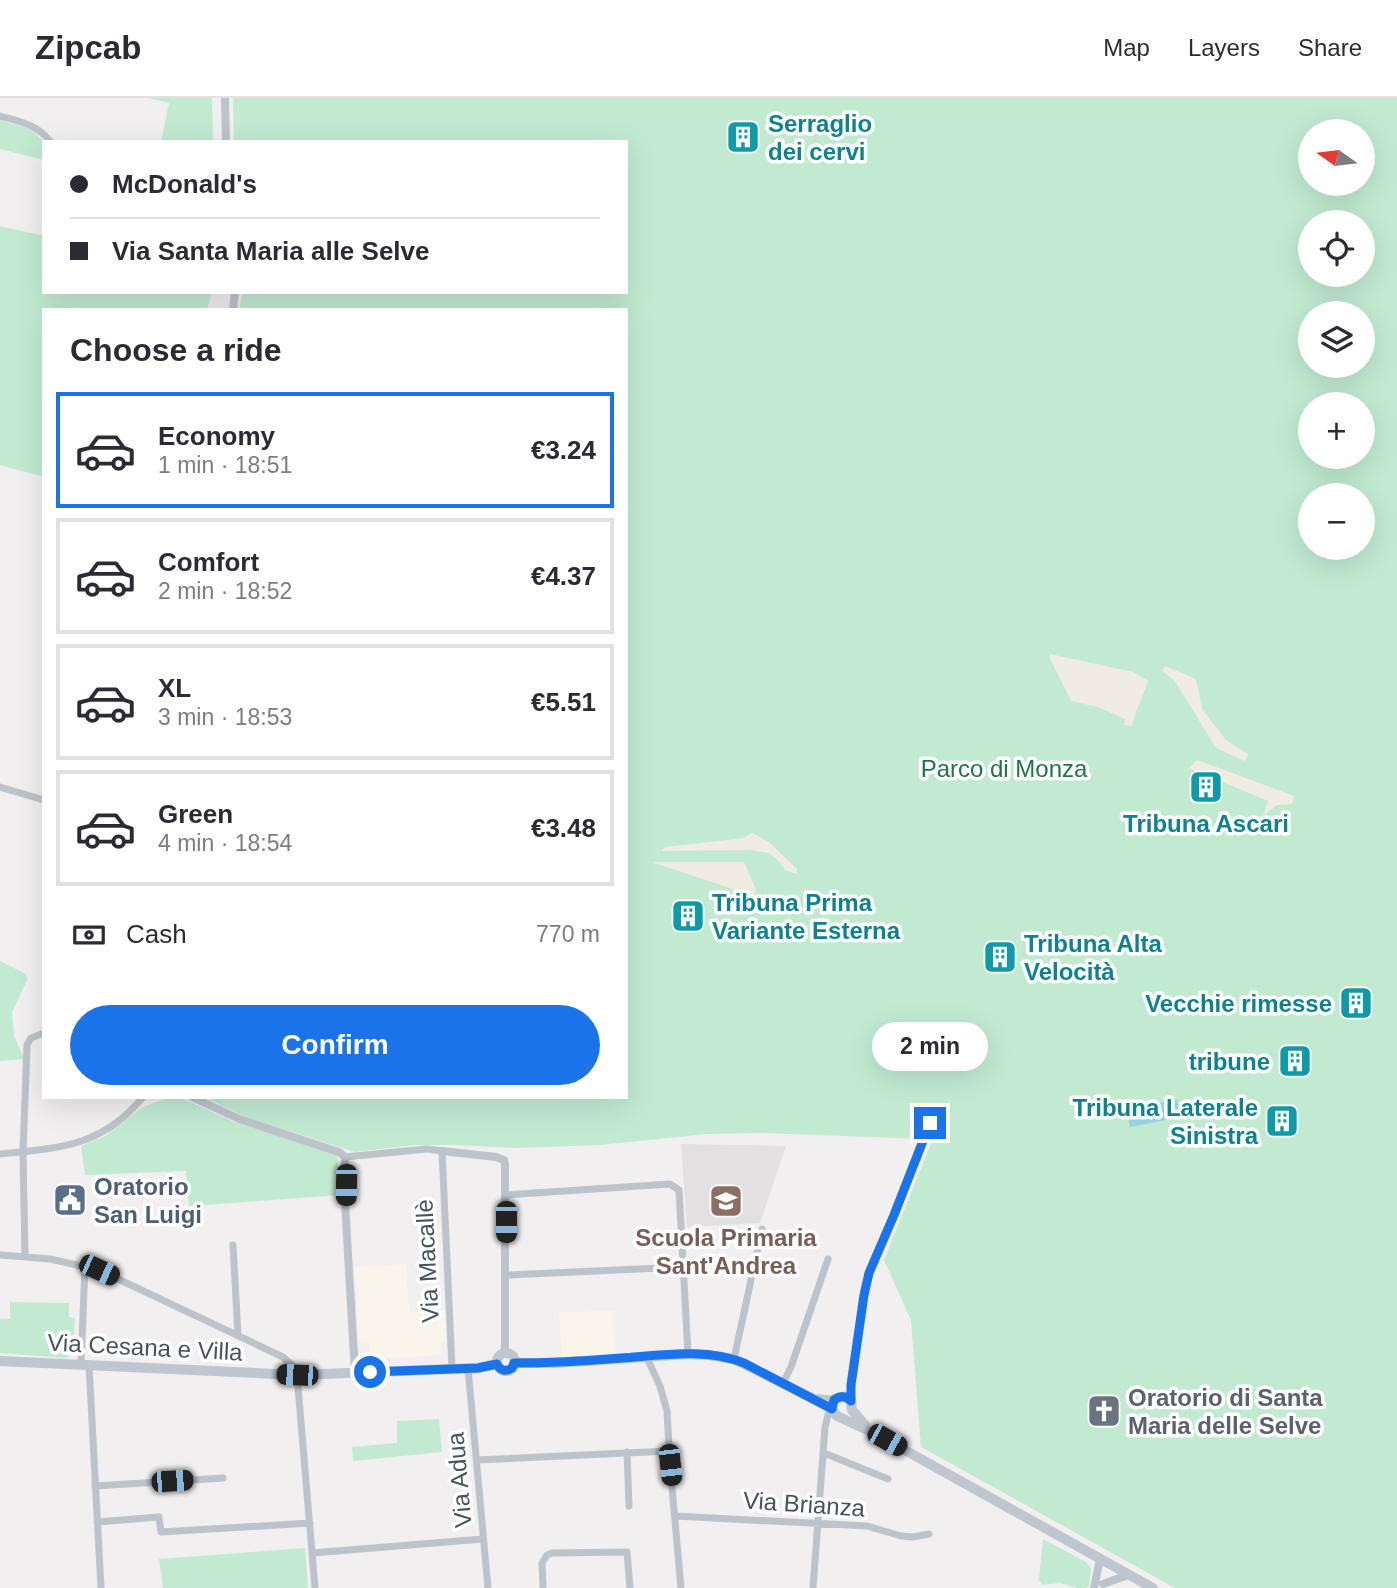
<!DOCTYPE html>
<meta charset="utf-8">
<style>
body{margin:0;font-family:Arial,sans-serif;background:#f7f7f7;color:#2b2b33;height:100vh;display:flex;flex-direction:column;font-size:26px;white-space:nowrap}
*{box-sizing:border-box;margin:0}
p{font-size:23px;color:#7c7c81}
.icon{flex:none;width:38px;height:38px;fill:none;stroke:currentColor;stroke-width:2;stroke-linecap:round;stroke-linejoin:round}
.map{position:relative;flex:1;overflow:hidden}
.sheet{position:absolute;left:42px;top:210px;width:586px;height:791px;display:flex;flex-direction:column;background:#fff;border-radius:0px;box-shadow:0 7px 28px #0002}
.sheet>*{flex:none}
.hud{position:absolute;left:42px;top:42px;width:586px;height:154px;border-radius:0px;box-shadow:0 7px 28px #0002;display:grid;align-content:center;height:154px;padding:0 28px;background:#fff}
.needle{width:46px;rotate:284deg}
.controls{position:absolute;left:1298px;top:21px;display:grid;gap:14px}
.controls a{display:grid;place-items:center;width:77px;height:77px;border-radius:50%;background:#fff;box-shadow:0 7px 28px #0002;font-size:35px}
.end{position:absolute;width:32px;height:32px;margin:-16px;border:9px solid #1a73e8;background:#fff;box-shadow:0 0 0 4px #fff}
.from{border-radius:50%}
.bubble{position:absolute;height:49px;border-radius:24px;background:#fff;box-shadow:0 7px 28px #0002;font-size:23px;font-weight:700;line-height:49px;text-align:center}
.car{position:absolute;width:21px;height:42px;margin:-21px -10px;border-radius:9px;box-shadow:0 0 5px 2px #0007;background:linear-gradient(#222 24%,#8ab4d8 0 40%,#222 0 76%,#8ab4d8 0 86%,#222 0)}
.hud b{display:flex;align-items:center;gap:24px;height:66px;font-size:26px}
.hud b+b{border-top:2px solid #e1e1e2}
.hud i{width:18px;height:18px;background:#2b2b33}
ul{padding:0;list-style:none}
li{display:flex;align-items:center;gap:21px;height:116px;margin:0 14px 10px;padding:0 14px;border:4px solid #e1e1e2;border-radius:0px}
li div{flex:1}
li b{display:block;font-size:26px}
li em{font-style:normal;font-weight:700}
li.active{border-color:#1a73e8}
li>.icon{width:63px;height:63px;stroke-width:1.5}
h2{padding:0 28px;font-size:32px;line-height:84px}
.pay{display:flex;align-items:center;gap:18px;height:77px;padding:0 28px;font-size:26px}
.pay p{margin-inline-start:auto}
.primary-button{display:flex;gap:14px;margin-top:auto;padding:14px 28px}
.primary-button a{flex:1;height:80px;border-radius:42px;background:#1a73e8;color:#fff;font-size:28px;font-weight:700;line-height:80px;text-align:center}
header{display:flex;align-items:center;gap:42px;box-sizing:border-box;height:98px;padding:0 35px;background:#fff;border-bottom:2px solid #e1e1e2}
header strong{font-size:33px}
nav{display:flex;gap:38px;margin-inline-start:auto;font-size:24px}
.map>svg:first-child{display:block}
.commercial{fill:#faf5ea}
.education{fill:#e2e0e0}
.green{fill:#c1ead1;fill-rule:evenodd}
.sand{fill:#f1ece1}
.water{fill:#93d2e2}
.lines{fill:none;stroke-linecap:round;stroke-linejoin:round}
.minor{stroke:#bcc3ca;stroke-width:7}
.tertiary{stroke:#bcc3ca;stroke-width:8}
.secondary{stroke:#bec7d0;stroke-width:10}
.route{stroke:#1a73e8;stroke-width:9}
.labels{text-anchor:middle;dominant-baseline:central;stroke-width:7;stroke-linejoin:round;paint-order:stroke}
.culture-label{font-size:24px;font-weight:bold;fill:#0d838f;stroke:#fff;text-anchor:start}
.park-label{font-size:24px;fill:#21744a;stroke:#fff}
.service-label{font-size:24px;font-weight:bold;fill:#4e5e75;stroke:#fff;text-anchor:start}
.education-label{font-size:24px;font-weight:bold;fill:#785e54;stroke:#fff}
.street-label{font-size:24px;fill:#49525a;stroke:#fff}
.worship-label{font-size:24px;font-weight:bold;fill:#5b616d;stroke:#fff;text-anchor:start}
</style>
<header>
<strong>Zipcab</strong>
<nav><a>Map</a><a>Layers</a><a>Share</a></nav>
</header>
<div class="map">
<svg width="1397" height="1490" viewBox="0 0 1397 1490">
<rect width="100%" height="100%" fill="#f1efef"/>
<path class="commercial" d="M 406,1166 L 409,1214 L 446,1212 L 447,1244 L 442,1245 L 442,1257 L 370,1261 L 369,1244 L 359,1244 L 355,1169 Z
M 613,1213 L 614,1255 L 562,1259 L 559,1214 Z"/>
<path class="education" d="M 681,1046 L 786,1048 L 760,1125 L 687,1129 Z"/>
<path class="green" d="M 149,0 L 212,0 L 213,44 L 161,44 L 169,5 Z
M 233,0 L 1397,0 L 1397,1490 L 1175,1490 L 921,1349 L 911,1222 L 884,1162 L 930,1048 L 931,1045 L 923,1041 L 763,1035 L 707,1036 L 600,1047 L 516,1050 L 458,1047 L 415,1047 L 355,1054 L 245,1019 L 204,999 L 626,999 L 626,212 L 239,212 L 243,194 L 626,194 L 626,44 L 234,44 ZM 1311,33 L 1363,33 L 1363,86 L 1311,86 ZM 1311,124 L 1363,124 L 1363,177 L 1311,177 ZM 1311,215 L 1363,215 L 1363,268 L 1311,268 ZM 1311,306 L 1363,306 L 1363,359 L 1311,359 ZM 1311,397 L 1363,397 L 1363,450 L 1311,450 Z
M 0,22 L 30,31 L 44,44 L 44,62 L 0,51 Z
M 0,128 L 44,138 L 44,194 L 212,194 L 207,212 L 44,212 L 44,379 L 0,367 Z
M 0,863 L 26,876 L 27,882 L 12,914 L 14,938 L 24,961 L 0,963 Z
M 171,999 L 182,1000 L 234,1024 L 334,1055 L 337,1058 L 341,1097 L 189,1108 L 186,1073 L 85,1077 L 81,1048 L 105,1038 L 143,1009 Z
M 10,1204 L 69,1205 L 69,1219 L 75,1220 L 73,1249 L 67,1260 L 0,1255 L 0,1221 L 10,1221 Z
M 439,1321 L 442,1354 L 353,1363 L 352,1349 L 397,1345 L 397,1323 Z
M 1043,1441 L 1086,1464 L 1091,1470 L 1089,1487 L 1086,1490 L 1078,1490 L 1060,1485 L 1042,1487 L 1039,1482 Z
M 305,1450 L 308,1490 L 163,1490 L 159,1461 Z"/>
<path class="sand" d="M 1050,556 L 1133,574 L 1148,583 L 1135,617 L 1132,628 L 1124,627 L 1125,621 L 1098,609 L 1071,603 L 1049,559 Z
M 1165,568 L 1196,581 L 1202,611 L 1226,642 L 1248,656 L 1245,663 L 1216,650 L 1175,583 L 1162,573 Z
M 1197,662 L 1294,698 L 1292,706 L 1277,707 L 1263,718 L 1268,703 L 1189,670 Z
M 752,735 L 769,744 L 797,771 L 797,776 L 785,772 L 779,763 L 769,755 L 751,752 L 662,753 L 665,749 L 744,740 Z
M 651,764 L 744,764 L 756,791 L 754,798 Z"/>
<path class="water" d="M 1177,1001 L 1181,1019 L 1130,1029 L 1126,1011 Z"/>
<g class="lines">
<path class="minor" d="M 0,18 C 21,24 36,26 51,44
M 0,689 L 44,702
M 44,935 L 31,940 L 27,947 L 23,1054 L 25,1159 L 50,1161 L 99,1172 L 283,1259 L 291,1266 L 297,1277 L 315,1490
M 0,1056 C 59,1050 102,1049 143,999
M 345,1059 L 427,1051 L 442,1053 L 452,1271
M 506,1097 L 670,1086 L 679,1092 L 688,1256
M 233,1147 L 238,1237
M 0,1157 L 27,1159
M 506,1177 L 683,1169
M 646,1258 L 660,1288 L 667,1313 L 670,1367 L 681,1490
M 734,1261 L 762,1131
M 81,1267 L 85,1168
M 89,1267 L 101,1490
M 468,1270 L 488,1490
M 783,1285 L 791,1269 L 828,1161
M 851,1303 L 851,1287 L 864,1197 L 869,1176 L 894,1117 L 930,1025 L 927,1016
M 627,1354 L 629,1408
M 824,1355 L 888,1381
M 477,1362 L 669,1353
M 95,1388 L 223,1380
M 675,1418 L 867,1428 L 901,1438 L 913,1439 L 929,1436
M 97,1424 L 159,1419 L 161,1434 L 310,1425
M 312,1455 L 483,1441
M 543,1490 L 542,1465 L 547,1457 L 552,1455 L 627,1454 L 630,1490
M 813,1490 L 825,1329 L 828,1317 L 832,1311"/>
<path class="tertiary" d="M 225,0 L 226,44
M 233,212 L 235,194
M 192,999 L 239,1021 L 339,1054 L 345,1059 L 345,1105 L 355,1275
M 442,1053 L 496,1059 L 504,1062 L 505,1067 L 505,1255
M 1103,1486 L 1128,1477
M 1094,1490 L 1100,1461"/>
<path class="secondary" d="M497 1264a9 9 0 1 1 18 0a9 9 0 1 1-18 0Z
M 0,1263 L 297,1277 L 478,1270 L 497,1266
M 514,1265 L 554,1265 L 688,1256 L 709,1257 L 734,1261 L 826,1307 L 832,1311 L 837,1318 L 874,1335 L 1153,1490
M 818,1301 C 822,1301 829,1303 833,1302 C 842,1300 842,1295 851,1303 L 852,1312 L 865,1327"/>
</g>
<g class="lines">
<path class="route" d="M 370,1274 L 478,1270 L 497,1266 C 500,1273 506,1274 512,1270 L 514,1265 C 550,1265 586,1263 622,1260 C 663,1257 705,1250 744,1265 L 832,1311 L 834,1302 C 840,1297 846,1298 851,1303 L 851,1287 L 864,1197 L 869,1175 L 894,1117 L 930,1025"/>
</g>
<defs>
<symbol id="building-square" viewBox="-11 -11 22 22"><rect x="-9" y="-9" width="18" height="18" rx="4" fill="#0f9aa8" stroke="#fff"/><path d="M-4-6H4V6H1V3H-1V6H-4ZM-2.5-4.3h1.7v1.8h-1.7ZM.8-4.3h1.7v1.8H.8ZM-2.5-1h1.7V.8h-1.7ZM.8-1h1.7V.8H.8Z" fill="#fff"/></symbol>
<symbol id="civic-square" viewBox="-11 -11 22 22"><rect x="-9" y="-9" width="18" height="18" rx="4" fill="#5c6f8a" stroke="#fff"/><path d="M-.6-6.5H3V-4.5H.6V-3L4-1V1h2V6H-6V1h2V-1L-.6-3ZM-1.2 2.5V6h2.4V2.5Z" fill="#fff"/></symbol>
<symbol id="school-square" viewBox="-11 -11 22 22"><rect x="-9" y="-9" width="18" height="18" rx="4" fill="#8d6e63" stroke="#fff"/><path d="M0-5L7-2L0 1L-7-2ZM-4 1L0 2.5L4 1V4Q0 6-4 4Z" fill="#fff"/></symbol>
<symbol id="church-square" viewBox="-11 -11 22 22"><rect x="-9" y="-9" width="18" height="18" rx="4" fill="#6b7280" stroke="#fff"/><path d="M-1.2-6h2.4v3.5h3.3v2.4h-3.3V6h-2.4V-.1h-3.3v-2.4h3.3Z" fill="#fff"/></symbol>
</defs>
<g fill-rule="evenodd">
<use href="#building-square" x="724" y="20" width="38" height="38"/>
<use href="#building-square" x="1187" y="670" width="38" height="38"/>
<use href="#building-square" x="669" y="799" width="38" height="38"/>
<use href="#building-square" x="981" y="840" width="38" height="38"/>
<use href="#building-square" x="1337" y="886" width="38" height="38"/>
<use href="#building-square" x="1276" y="944" width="38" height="38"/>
<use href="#building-square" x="1263" y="1004" width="38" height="38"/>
<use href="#civic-square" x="51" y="1083" width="38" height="38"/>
<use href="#school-square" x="707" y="1084" width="38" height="38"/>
<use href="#church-square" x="1085" y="1294" width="38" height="38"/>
</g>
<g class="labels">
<g class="culture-label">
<text x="768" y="25">Serraglio<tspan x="768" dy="28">dei cervi</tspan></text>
<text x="1206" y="725" text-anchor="middle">Tribuna Ascari</text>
<text x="712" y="804">Tribuna Prima<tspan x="712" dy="28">Variante Esterna</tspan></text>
<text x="1024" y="845">Tribuna Alta<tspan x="1024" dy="28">Velocità</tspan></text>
<text x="1332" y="905" text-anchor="end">Vecchie rimesse</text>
<text x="1270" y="963" text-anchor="end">tribune</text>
<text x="1258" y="1009" text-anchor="end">Tribuna Laterale<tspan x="1258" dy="28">Sinistra</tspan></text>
</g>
<g class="park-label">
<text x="1004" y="670">Parco di Monza</text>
</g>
<g class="service-label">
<text x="94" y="1088">Oratorio<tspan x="94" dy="28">San Luigi</tspan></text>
</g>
<g class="education-label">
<text x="726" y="1139">Scuola Primaria<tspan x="726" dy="28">Sant'Andrea</tspan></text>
</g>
<g class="street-label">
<text transform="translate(427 1163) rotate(-93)">Via Macallè</text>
<text transform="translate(145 1249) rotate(3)">Via Cesana e Villa</text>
<text transform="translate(459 1382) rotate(-95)">Via Adua</text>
<text transform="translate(804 1406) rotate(4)">Via Brianza</text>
</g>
<g class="worship-label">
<text x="1128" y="1299">Oratorio di Santa<tspan x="1128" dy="28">Maria delle Selve</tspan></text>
</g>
</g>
</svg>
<div class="controls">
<a><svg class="needle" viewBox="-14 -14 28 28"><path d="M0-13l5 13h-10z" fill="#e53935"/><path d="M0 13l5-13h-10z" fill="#7c7c81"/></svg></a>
<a><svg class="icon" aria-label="locate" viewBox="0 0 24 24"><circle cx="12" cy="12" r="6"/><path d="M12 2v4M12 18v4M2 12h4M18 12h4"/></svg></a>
<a><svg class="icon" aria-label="layers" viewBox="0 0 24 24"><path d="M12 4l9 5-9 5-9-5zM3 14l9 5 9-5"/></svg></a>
<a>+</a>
<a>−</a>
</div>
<i class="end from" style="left:370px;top:1274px"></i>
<i class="end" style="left:930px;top:1025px"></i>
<div class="bubble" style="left:872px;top:924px;width:116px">2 min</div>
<i class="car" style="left:346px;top:1087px;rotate:181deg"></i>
<i class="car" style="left:506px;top:1124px;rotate:180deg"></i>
<i class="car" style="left:99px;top:1172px;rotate:115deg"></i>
<i class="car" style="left:297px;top:1277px;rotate:272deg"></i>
<i class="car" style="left:887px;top:1342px;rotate:119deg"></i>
<i class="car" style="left:670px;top:1367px;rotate:174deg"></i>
<i class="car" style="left:172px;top:1383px;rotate:86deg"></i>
<div class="hud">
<b><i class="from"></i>McDonald's</b>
<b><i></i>Via Santa Maria alle Selve</b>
</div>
<section class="sheet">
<h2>Choose a ride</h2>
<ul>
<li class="active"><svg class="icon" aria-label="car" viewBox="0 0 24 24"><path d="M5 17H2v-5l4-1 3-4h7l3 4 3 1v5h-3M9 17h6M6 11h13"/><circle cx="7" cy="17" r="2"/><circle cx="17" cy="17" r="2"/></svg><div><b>Economy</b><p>1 min · 18:51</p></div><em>€3.24</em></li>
<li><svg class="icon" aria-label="car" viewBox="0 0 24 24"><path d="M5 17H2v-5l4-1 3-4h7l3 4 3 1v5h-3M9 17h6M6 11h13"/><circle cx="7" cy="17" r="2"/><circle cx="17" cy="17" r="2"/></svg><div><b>Comfort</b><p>2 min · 18:52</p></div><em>€4.37</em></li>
<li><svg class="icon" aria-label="car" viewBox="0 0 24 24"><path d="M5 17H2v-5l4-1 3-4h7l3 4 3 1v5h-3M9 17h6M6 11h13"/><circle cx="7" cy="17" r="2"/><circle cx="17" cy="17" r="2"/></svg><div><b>XL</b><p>3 min · 18:53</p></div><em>€5.51</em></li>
<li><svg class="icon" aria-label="car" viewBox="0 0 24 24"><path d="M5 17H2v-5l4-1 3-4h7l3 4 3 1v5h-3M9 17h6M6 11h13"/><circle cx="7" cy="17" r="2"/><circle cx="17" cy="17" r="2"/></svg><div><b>Green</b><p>4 min · 18:54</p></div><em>€3.48</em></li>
</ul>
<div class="pay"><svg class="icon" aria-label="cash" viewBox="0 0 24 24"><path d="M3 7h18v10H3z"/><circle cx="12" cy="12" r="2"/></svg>Cash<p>770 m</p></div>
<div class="primary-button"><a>Confirm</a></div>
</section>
</div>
